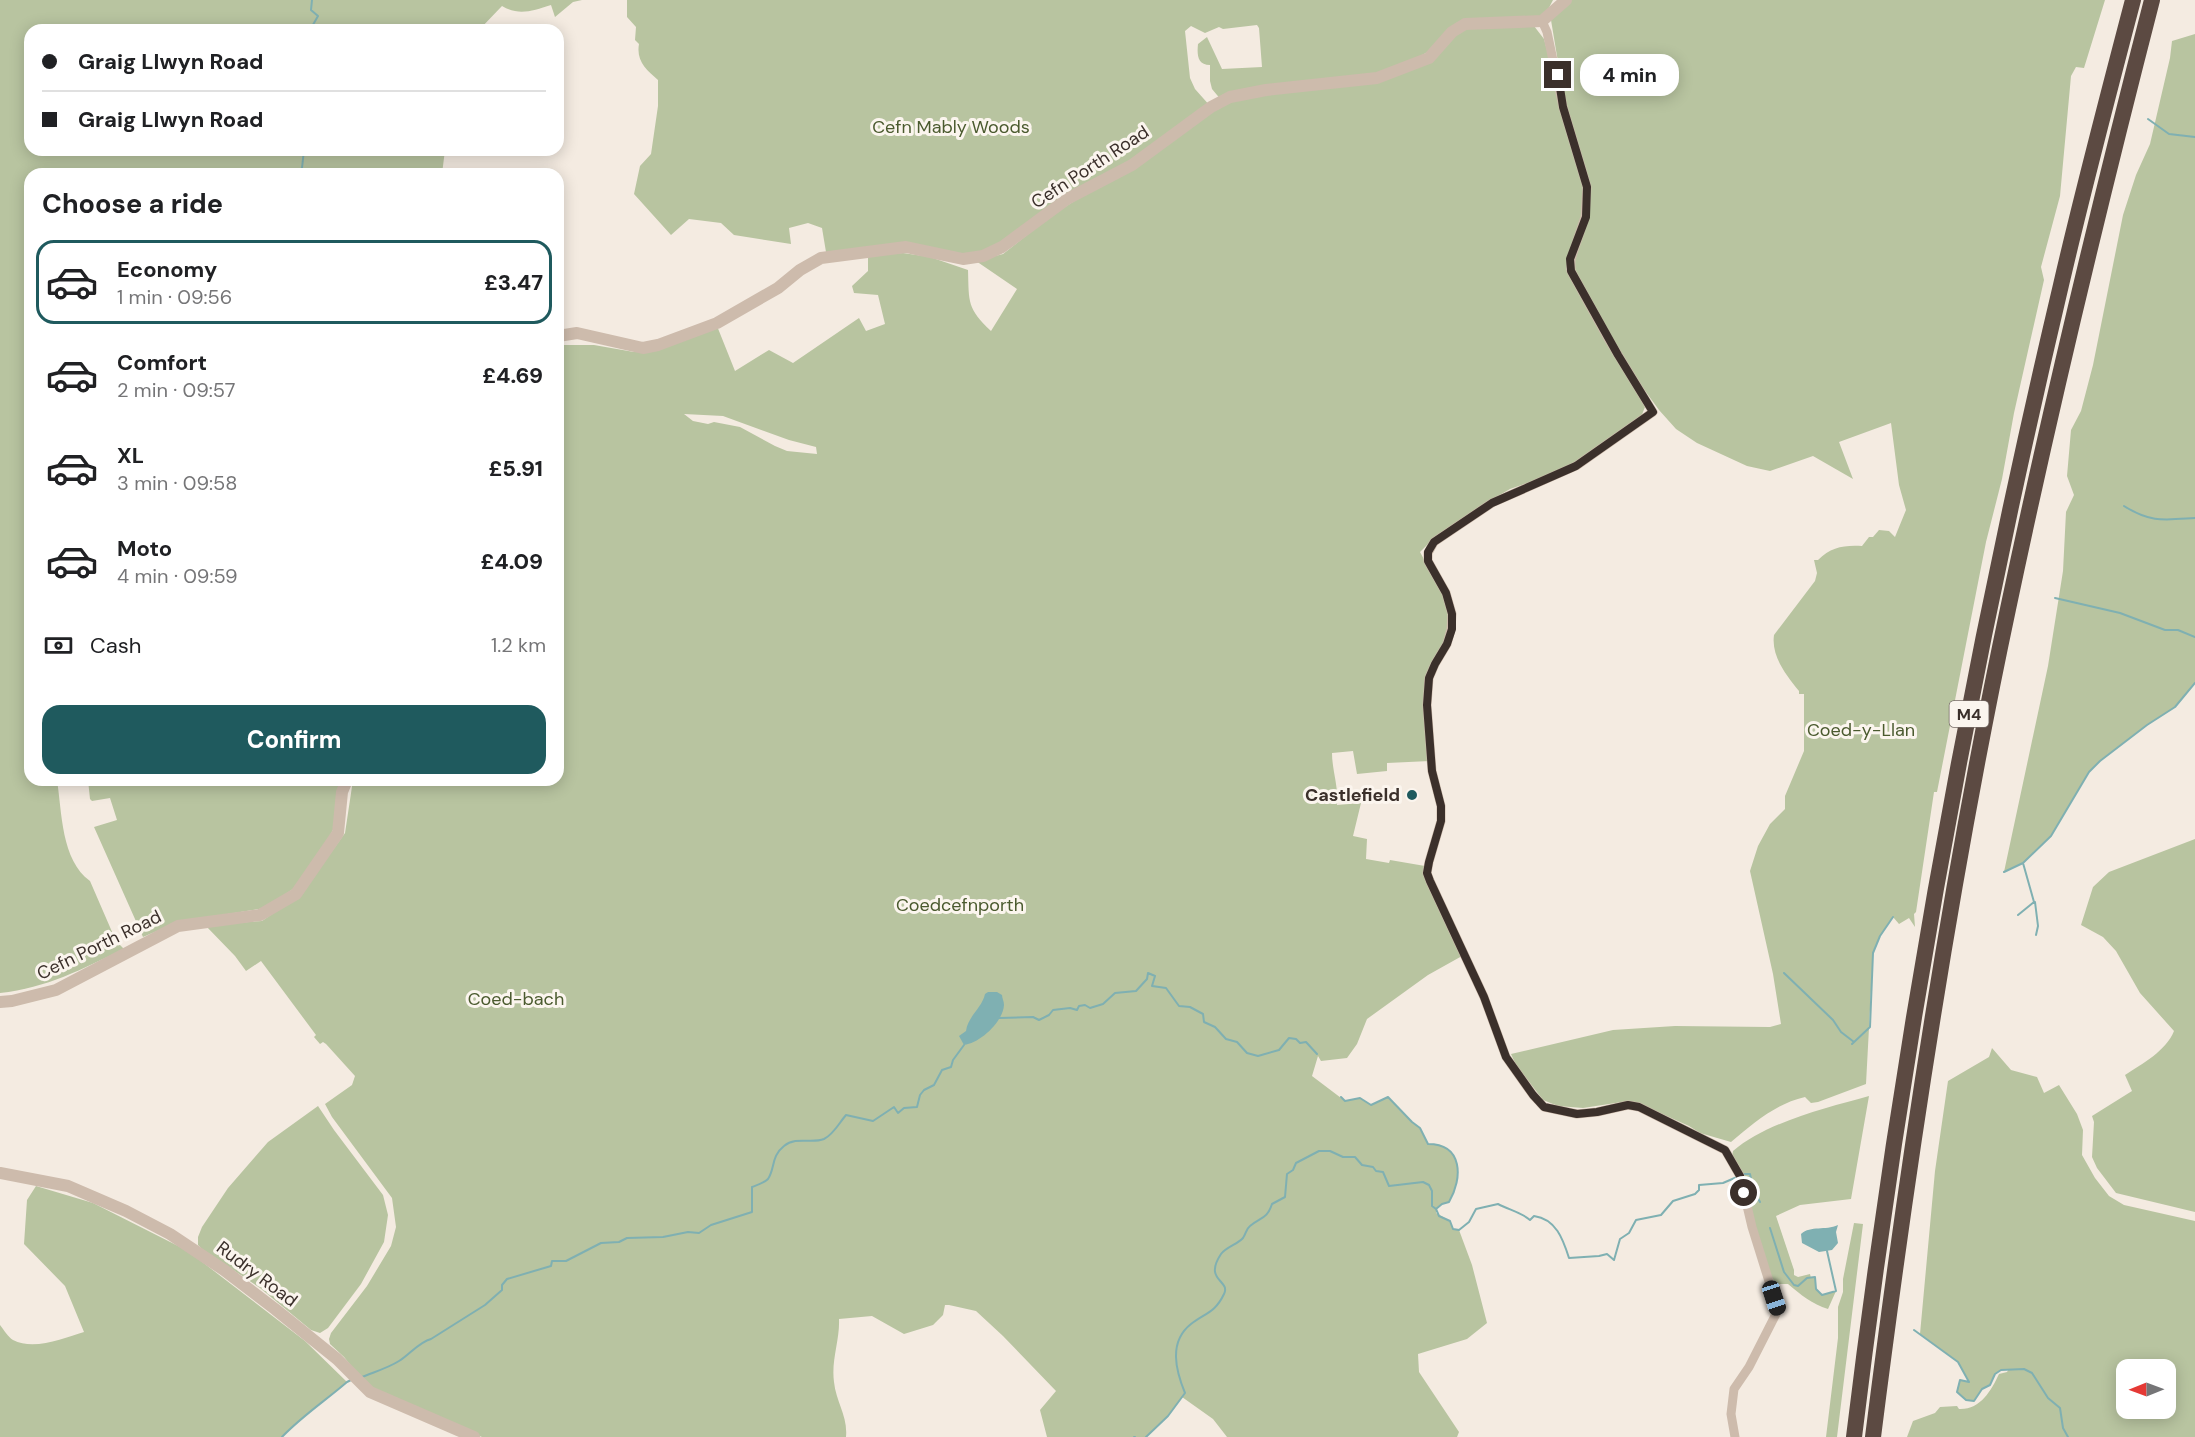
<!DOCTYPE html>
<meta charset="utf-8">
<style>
body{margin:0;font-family:"DM Sans",sans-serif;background:#f2f2f2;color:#202124;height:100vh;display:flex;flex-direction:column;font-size:22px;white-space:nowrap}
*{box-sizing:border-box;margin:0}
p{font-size:20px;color:#757577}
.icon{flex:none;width:33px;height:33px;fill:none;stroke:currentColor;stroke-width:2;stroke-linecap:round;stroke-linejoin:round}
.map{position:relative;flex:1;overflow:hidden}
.side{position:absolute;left:24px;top:168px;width:540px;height:618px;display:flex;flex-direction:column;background:#fff;border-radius:18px;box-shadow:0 3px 15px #0003}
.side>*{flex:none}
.top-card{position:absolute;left:24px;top:24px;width:540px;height:132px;border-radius:18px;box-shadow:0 3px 15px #0003;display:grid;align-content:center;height:132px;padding:0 18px;background:#fff}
.needle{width:39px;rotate:269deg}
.controls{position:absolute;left:2116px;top:1359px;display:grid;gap:12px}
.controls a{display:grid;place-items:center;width:60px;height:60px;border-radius:12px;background:#fff;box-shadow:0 3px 15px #0003;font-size:30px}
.end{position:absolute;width:27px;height:27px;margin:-14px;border:8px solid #3b302b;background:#fff;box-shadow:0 0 0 3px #fff}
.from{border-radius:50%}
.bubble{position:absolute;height:42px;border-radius:18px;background:#fff;box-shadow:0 3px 15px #0003;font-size:20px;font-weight:800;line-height:42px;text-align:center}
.car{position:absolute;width:18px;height:36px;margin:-18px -9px;border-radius:8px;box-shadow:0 0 4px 2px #0007;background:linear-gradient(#222 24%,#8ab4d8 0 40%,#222 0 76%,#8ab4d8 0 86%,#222 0)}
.top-card b{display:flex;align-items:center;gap:21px;height:57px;font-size:22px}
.top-card b+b{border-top:2px solid #e0e0e0}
.top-card i{width:15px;height:15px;background:#202124}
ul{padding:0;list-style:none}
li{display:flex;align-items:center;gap:18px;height:84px;margin:0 12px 9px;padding:0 6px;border:3px solid transparent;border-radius:18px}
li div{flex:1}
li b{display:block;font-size:22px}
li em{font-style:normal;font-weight:800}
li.selected{border-color:#1f5a5e}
li>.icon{width:54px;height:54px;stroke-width:1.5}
h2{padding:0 18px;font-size:27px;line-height:72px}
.pay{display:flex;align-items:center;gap:15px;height:66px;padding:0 18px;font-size:22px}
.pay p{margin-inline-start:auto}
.button{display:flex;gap:12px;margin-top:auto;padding:12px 18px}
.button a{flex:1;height:69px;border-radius:18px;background:#1f5a5e;color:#fff;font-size:24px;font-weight:800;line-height:69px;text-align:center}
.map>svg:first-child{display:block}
.green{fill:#b8c4a0;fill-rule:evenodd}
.water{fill:#7fb0b2}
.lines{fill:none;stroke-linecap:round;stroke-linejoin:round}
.stream{stroke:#7fb0b2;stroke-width:2}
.minor{stroke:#cdbbac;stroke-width:9}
.tertiary{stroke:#cdbbac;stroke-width:12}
.motorway{stroke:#5c4a42;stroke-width:16}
.route{stroke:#3b302b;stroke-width:8}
.poi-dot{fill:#1f5a5e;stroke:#fbf5ee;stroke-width:2}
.labels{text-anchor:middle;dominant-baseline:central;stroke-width:6;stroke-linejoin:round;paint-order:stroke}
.shield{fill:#fbf5ee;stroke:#756b66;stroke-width:1.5}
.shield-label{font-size:16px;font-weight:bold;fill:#3b302b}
.park-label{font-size:18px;fill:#4a5a2e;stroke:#fbf5ee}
.street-label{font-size:18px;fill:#3b302b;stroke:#fbf5ee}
.poi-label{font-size:18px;font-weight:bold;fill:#3b302b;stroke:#fbf5ee;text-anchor:end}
</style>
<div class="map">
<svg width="2195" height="1437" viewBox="0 0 2195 1437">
<rect width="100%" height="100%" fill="#f4ebe1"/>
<path class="green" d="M 0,0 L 582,0 L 573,2 L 555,17 L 551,5 C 532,11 519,16 502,6 L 479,30 L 30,30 L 30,150 L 445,150 L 442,174 L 30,174 L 30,780 L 57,780 C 62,812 61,860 90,881 L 116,941 L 124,949 C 82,969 47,988 0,993 Z
M 627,0 L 1553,0 L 1542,21 L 1465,24 L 1429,58 L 1377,78 L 1222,101 L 1212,89 L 1210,81 L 1210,65 C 1197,65 1197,54 1198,44 L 1207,37 L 1222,69 L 1262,67 L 1259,28 L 1257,25 L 1223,29 L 1219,27 L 1205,33 L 1191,26 L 1185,31 L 1190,78 L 1195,89 L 1211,107 L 983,256 L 906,247 L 827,258 L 822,228 L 808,223 L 789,228 L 791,244 L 734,235 L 721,223 L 689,219 L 671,235 L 634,194 L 640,166 L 651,154 L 658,106 L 658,80 C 646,70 636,61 639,44 L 635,40 L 636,27 L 627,17 Z
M 1570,0 L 2105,0 L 2084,68 L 2076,67 L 2071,76 L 2060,196 L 2041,267 L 2044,280 L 2014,413 L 2002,479 L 1986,542 L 1937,792 L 1934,792 L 1916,912 L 1914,914 L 1915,927 L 1909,918 L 1899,924 L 1893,917 L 1880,936 L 1873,953 L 1866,1084 L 1818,1102 L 1811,1103 L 1805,1097 C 1775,1104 1754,1123 1731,1142 L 1700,1133 L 1689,1126 L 1642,1105 L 1622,1102 L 1583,1108 L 1558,1106 L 1543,1100 L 1516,1065 L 1511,1054 L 1613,1030 L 1675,1026 L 1770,1027 L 1781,1024 L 1773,974 L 1750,871 L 1758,846 L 1770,824 L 1785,809 L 1785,796 L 1804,751 L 1804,694 L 1799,694 L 1799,691 C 1786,675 1771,656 1774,635 L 1815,581 L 1817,573 L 1814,560 L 1818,560 C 1831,547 1844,545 1862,546 L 1869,537 L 1873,537 L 1879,530 L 1889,531 L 1895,537 L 1906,510 L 1899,485 L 1891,423 L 1839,442 L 1853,479 L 1813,456 L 1770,471 L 1747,466 L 1697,443 L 1676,429 L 1659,410 L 1627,366 L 1575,272 L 1574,261 L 1590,204 L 1565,104 L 1551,20 Z
M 1534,26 L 1544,39 L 1583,183 L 1584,209 L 1569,254 L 1566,269 L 1645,407 L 1641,417 L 1565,470 L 1510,489 L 1498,496 L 1435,537 L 1420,552 L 1446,600 L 1450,617 L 1444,645 L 1430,666 L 1430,761 L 1387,763 L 1387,771 L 1357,774 L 1353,751 L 1332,753 C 1332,770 1339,788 1337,805 L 1361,803 L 1353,836 L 1367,839 L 1366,859 L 1389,863 L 1390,860 L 1425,866 L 1462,956 L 1428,975 L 1367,1019 L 1357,1044 L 1347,1058 L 1321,1061 L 1318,1056 L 1312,1076 L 1345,1101 L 1360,1098 L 1371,1105 L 1388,1097 L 1412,1122 L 1420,1128 L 1428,1144 C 1463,1144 1463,1178 1449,1202 L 1442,1204 L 1436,1209 L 1436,1213 L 1450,1221 L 1453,1229 L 1459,1230 L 1472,1265 L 1487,1323 L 1467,1339 L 1418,1354 L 1419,1372 L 1459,1432 L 1457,1437 L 1227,1437 L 1213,1419 L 1182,1397 L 1168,1416 L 1146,1437 L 1047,1437 L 1040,1410 L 1056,1391 L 1003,1336 L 976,1311 L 949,1305 L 945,1305 L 943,1315 L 933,1325 L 904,1334 L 872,1316 L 839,1319 C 840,1340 831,1360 834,1382 C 836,1402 848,1416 846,1437 L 482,1437 L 423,1414 L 376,1390 L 360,1377 L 344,1357 L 330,1344 L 329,1339 L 331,1333 L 367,1286 L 391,1246 L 396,1227 L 392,1198 L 332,1117 L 325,1104 L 352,1085 L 355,1076 L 326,1044 L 323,1042 L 320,1044 L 314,1037 L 316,1035 L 261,961 L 246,971 L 235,956 L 205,925 L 262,921 L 275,912 L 322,865 L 345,833 L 353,780 L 558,780 L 558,345 L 594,345 L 634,352 L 717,326 L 735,371 L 769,350 L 793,363 L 859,318 L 866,331 L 885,324 L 878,295 L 854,293 L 852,286 L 868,271 L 868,255 L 903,253 L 930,257 L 968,270 C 969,303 967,308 991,331 L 1017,289 L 976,261 L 1003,254 L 1051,216 L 1228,102 L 1260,95 L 1379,82 L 1466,28 ZM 684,414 L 723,416 L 789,440 L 816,447 L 817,454 L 787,451 L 775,446 L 740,427 L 714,422 L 708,424 L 693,421 Z
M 2195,34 L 2195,683 L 2175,707 L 2147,725 L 2100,761 L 2089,772 L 2051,836 L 2023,863 L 2004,872 L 2048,666 L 2063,571 L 2066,512 L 2074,495 L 2067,476 L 2071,430 L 2081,411 L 2093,365 L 2123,215 L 2136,175 L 2150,144 L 2170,58 L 2172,41 Z
M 88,780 L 343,780 L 335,826 L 326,843 L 293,889 L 265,908 L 178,922 L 143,937 L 94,827 L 117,820 L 110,798 L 92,801 L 90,799 Z
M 2195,839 L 2195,1212 L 2116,1193 L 2097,1168 L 2092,1157 L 2094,1122 L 2092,1116 L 2132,1091 L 2125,1075 C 2142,1064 2166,1051 2174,1031 L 2140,993 L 2116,951 L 2103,937 L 2081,925 L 2093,887 L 2109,872 Z
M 1992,1048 L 2011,1070 L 2037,1077 L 2044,1093 L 2059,1085 L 2077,1114 L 2083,1130 L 2082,1155 L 2095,1178 L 2109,1196 L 2124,1205 L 2195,1221 L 2195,1437 L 1907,1437 L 1913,1421 L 1935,1413 L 1940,1407 L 1957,1406 L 1959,1409 C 1980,1410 1991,1391 1999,1374 L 2007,1372 L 2009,1369 L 2001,1370 L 1995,1374 L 1990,1385 L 1982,1389 L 1974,1401 L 1966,1400 L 1957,1392 L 1960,1380 L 1969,1381 L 1958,1362 L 1920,1334 L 1935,1171 L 1948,1081 L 1989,1057 ZM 2127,1370 L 2166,1370 L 2166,1408 L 2127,1408 Z
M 1869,1096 L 1851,1199 L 1800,1205 L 1776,1216 L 1794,1270 L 1794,1275 L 1798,1277 L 1810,1274 L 1811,1278 L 1815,1277 L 1816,1289 L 1822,1295 L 1836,1291 L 1828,1309 C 1812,1304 1801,1295 1788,1284 L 1776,1284 C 1767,1269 1755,1255 1752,1237 C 1748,1208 1753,1181 1732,1156 L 1733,1151 C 1767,1122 1826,1108 1869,1096 Z
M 318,1106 L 334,1130 L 383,1195 L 388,1215 L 384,1242 L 361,1284 L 328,1328 L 320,1333 L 311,1330 L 260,1288 L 202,1249 L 198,1245 L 198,1237 L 202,1227 L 228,1188 L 268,1142 Z
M 36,1186 L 93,1203 L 188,1251 L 305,1341 L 347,1382 C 325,1401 302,1416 282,1437 L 0,1437 L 0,1325 C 4,1330 8,1337 13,1340 C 34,1351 64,1338 84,1332 L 65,1286 L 24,1244 L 27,1200 Z
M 1854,1223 L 1863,1224 L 1837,1437 L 1826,1437 L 1838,1338 L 1838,1307 L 1843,1292 L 1843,1279 Z"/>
<path class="water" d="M 988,992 L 997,992 L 1002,995 C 1002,998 1004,1001 1004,1005 C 1003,1022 980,1043 964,1045 L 959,1036 L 966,1031 C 968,1016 982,1008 985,994 Z
M 1838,1225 L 1836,1232 L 1838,1243 L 1832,1250 L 1819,1252 L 1802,1243 L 1801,1234 C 1811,1225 1825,1231 1838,1225 Z"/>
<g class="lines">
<path class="stream" d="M 310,30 L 318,16 L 311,10 L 312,0
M 2148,119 L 2169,134 L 2195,137
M 297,174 L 302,168 L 304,150
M 2124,506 C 2151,523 2164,520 2195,518
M 26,593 L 30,577
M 2055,598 L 2120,613 L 2165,630 L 2178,630 L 2195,637
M 2004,872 L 2023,863 L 2051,836 L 2089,772 L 2100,761 L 2147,725 L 2175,707 L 2195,683
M 2035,902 L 2038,926 L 2036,935
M 2018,915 L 2034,902 L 2023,863
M 1784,973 L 1833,1020 L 1841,1032 L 1854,1042
M 999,1018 L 1033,1017 L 1039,1020 L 1049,1015 L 1053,1010 L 1070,1008 L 1077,1010 L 1079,1006 L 1085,1005 L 1090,1008 L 1103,1004 L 1115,993 L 1136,991 L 1147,979 L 1148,973 L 1155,976 L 1152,986 L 1166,988 L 1179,1006 L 1190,1007 L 1203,1014 L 1204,1022 L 1215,1027 L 1226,1039 L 1237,1042 L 1247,1053 L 1258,1056 L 1279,1050 L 1289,1038 L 1296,1039 L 1300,1043 L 1306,1042 L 1317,1054
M 1852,1044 L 1870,1027 L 1873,953 L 1880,936 L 1893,917
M 1341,1097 L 1345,1101 L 1360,1098 L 1371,1105 L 1388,1097 L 1412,1122 L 1420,1128 L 1428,1144 C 1463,1144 1463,1178 1449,1202 L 1442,1204 L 1436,1209 L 1439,1216 L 1450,1221 L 1453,1229 L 1459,1230 L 1469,1222 L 1476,1209 L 1498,1204 C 1509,1210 1521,1212 1530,1220 L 1534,1216 C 1556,1219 1563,1239 1569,1258 L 1599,1256 L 1607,1254 L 1614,1260 L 1620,1239 L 1629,1233 L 1636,1220 L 1661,1215 L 1673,1201 L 1695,1194 L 1699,1190 L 1699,1185 L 1723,1183 L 1737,1177
M 1742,1174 L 1750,1174 L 1753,1189 L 1760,1202
M 1770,1228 L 1784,1272 L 1794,1285 L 1798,1286 L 1807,1278 L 1815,1277 L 1816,1289 L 1822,1295 L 1836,1291 L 1827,1251
M 1914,1330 L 1958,1362 L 1969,1382 L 1960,1380 L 1957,1392 L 1966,1400 L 1974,1401 L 1982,1389 L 1990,1385 L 1995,1374 L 2001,1370 L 2024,1369 L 2032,1373 L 2048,1398 L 2060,1408 L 2063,1428 L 2068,1437
M 362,1377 C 374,1372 388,1368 399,1361 C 409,1355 419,1342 431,1339 L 485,1305 L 502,1290 L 502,1285 L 507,1279 L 551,1266 L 552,1261 L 566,1261 L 601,1243 L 619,1242 L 627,1238 L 663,1237 L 688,1232 L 699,1233 L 711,1225 L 752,1212 L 752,1187 C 757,1185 764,1183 768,1179 C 775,1169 771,1156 784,1146 C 796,1136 812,1144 824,1139 C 834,1134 839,1123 846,1115 L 873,1121 L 894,1107 L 898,1113 L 904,1108 L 917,1107 L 920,1095 L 924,1090 L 934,1085 L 942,1070 L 951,1067 L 953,1060 L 964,1045
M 282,1437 C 302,1416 325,1401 347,1382 L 351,1380
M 1134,1437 L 1135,1437
M 1146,1437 L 1168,1416 L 1185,1393 C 1176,1371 1168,1342 1191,1324 C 1205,1313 1215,1313 1224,1294 C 1231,1280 1203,1281 1221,1254 C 1226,1247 1238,1244 1243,1238 C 1246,1234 1246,1229 1250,1226 C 1261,1217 1267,1219 1272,1204 L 1285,1197 L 1287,1174 L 1293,1170 L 1296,1163 L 1319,1151 L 1330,1151 L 1343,1157 L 1355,1157 L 1362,1165 L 1373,1167 L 1376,1171 L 1383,1172 L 1389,1186 L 1423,1182 L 1429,1185 L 1432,1191 L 1432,1206 L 1436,1209"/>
<path class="minor" d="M 1542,21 L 1547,32 L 1563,107 L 1587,187 L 1585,217 L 1571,259 L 1571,271 L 1609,340 L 1653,412 L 1576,466 L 1492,503 L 1434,542 L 1428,553 L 1428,561 L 1446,593 L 1452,614 L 1451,629 L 1447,644 L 1435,664 L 1429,678 L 1427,705 L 1432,771 L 1441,806 L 1441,821 L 1429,862 L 1427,873 L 1430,881 L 1484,997 L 1506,1057 L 1533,1095 L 1544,1107 L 1577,1114 L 1597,1112 L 1628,1105 L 1639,1107 L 1725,1150 L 1740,1176 L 1752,1227 L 1778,1310 L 1749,1367 L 1734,1389 L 1731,1414 L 1735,1437"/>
<path class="tertiary" d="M 558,336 L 577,333 L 643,348 L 658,345 L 717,323 L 778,288 L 800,270 L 821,258 L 906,247 L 963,259 L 983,256 L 1002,247 L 1067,199 L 1132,165 L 1211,107 L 1230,97 L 1266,90 L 1377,78 L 1429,58 L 1452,32 L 1465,24 L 1542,21 L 1566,0
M 0,1002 L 12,1001 L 56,990 L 178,926 L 260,915 L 296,894 L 338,833 L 342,792 L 347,780
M 0,1173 L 68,1186 L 126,1211 L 170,1234 L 224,1270 L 275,1309 L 337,1359 L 370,1392 L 474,1437"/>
<path class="motorway" d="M 1854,1437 C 1901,1050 1971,665 2061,285 C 2083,190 2108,95 2133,0
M 1873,1437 C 1908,1160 1950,882 2008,609 C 2051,405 2100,202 2152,0"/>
</g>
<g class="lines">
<path class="route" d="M 1558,75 L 1563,107 L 1587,187 L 1586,217 L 1570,259 L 1571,271 L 1618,355 L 1653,412 L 1576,466 L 1492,503 L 1434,542 L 1428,552 L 1428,561 L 1446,593 L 1452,614 L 1452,629 L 1447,644 L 1435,664 L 1429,678 L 1427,705 L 1432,771 L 1441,806 L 1441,821 L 1429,862 L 1427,873 L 1430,881 L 1484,997 L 1506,1057 L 1533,1095 L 1544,1107 L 1577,1114 L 1597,1112 L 1628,1105 L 1639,1107 L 1725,1150 L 1740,1176 L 1744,1193"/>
</g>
<circle class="poi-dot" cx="1412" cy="795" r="6"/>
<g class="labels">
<rect class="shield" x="1949.5" y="701" width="39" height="26" rx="4.5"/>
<g class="shield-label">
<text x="1969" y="714">M4</text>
</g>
<g class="park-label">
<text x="951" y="127">Cefn Mably Woods</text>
<text x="1861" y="730">Coed-y-Llan</text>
<text x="960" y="905">Coedcefnporth</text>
<text x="516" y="999">Coed-bach</text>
</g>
<g class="street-label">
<text transform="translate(1090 167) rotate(-33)">Cefn Porth Road</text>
<text transform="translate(99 945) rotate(-26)">Cefn Porth Road</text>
<text transform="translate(257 1274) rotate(37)">Rudry Road</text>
</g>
<g class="poi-label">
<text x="1400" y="795">Castlefield</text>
</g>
</g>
</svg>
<div class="controls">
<a><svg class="needle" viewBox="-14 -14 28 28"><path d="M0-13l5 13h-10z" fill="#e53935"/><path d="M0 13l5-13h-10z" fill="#757577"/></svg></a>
</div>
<i class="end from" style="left:1744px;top:1193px"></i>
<i class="end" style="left:1558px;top:75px"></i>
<div class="bubble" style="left:1580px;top:54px;width:99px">4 min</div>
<i class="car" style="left:1774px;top:1298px;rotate:162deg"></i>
<div class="top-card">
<b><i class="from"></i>Graig Llwyn Road</b>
<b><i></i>Graig Llwyn Road</b>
</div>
<section class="side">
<h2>Choose a ride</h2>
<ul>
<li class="selected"><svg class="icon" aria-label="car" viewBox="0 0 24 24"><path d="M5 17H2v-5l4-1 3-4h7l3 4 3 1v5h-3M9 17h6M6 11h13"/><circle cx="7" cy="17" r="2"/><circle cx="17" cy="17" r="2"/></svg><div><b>Economy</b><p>1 min · 09:56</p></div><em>£3.47</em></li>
<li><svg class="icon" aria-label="car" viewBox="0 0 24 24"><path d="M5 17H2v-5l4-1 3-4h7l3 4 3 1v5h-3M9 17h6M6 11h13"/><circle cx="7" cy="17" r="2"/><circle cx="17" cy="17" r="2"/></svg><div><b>Comfort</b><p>2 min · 09:57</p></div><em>£4.69</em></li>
<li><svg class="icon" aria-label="car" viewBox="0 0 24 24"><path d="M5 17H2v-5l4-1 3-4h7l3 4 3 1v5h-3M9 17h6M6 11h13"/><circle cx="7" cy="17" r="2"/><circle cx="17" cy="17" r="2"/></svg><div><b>XL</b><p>3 min · 09:58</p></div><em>£5.91</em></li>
<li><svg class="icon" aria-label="car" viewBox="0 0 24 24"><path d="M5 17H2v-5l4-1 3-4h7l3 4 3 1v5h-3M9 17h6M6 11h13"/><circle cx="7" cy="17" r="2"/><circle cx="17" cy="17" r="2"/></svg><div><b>Moto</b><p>4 min · 09:59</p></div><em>£4.09</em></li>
</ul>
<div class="pay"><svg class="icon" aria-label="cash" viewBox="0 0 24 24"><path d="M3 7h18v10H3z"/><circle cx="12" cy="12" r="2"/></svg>Cash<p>1.2 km</p></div>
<div class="button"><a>Confirm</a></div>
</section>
</div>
